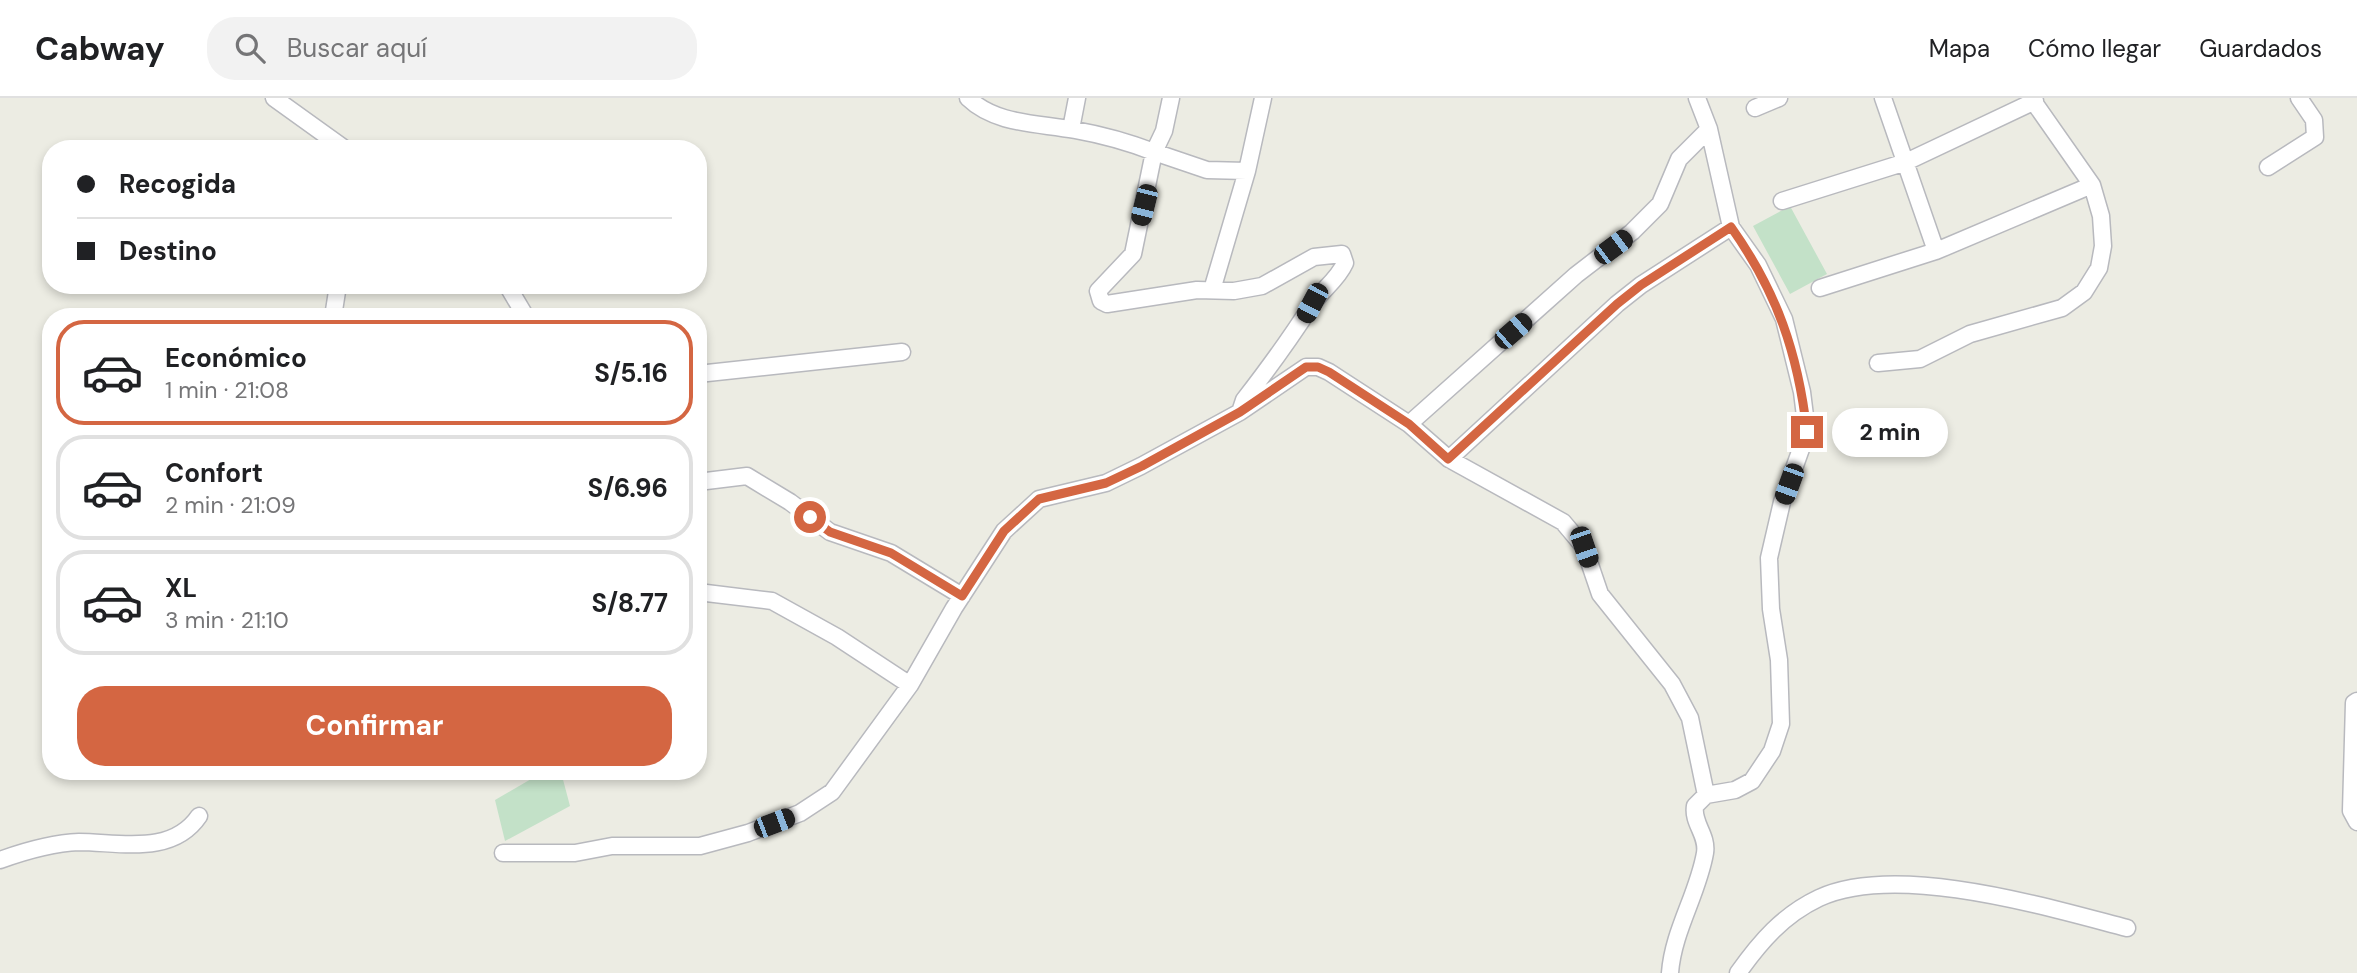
<!DOCTYPE html>
<html lang="es">
<meta charset="utf-8">
<style>
body{margin:0;font-family:"DM Sans",sans-serif;background:#f2f2f2;color:#202124;height:100vh;display:flex;flex-direction:column;font-size:26px;white-space:nowrap}
*{box-sizing:border-box;margin:0}
p{font-size:23px;color:#757577}
.icon{flex:none;width:38px;height:38px;fill:none;stroke:currentColor;stroke-width:2;stroke-linecap:round;stroke-linejoin:round}
.map{position:relative;flex:1;overflow:hidden}
.details{position:absolute;left:42px;top:210px;width:665px;height:472px;display:flex;flex-direction:column;background:#fff;border-radius:28px;box-shadow:0 4px 10px #0003}
.details>*{flex:none}
.top-card{position:absolute;left:42px;top:42px;width:665px;height:154px;border-radius:28px;box-shadow:0 4px 10px #0003;display:grid;align-content:center;height:154px;padding:0 35px;background:#fff}
.end{position:absolute;width:32px;height:32px;margin:-16px;border:9px solid #d46642;background:#fff;box-shadow:0 0 0 4px #fff}
.from{border-radius:50%}
.bubble{position:absolute;height:49px;border-radius:24px;background:#fff;box-shadow:0 4px 10px #0003;font-size:23px;font-weight:700;line-height:49px;text-align:center}
.car{position:absolute;width:21px;height:42px;margin:-21px -10px;border-radius:9px;box-shadow:0 0 5px 2px #0007;background:linear-gradient(#222 24%,#8ab4d8 0 40%,#222 0 76%,#8ab4d8 0 86%,#222 0)}
.top-card b{display:flex;align-items:center;gap:24px;height:66px;font-size:26px}
.top-card b+b{border-top:2px solid #e0e0e0}
.top-card i{width:18px;height:18px;background:#202124}
ul{padding:12px 0 0;list-style:none}
li{display:flex;align-items:center;gap:21px;height:105px;margin:0 14px 10px;padding:0 21px;border:4px solid #e0e0e0;border-radius:28px}
li div{flex:1}
li b{display:block;font-size:26px}
li em{font-style:normal;font-weight:700}
li.selected{border-color:#d46642}
li>.icon{width:63px;height:63px;stroke-width:1.5}
.primary-button{display:flex;gap:14px;margin-top:auto;padding:14px 35px}
.primary-button a{flex:1;height:80px;border-radius:28px;background:#d46642;color:#fff;font-size:28px;font-weight:700;line-height:80px;text-align:center}
header{display:flex;align-items:center;gap:42px;box-sizing:border-box;height:98px;padding:0 35px;background:#fff;border-bottom:2px solid #e0e0e0}
header strong{font-size:33px}
nav{display:flex;gap:38px;margin-inline-start:auto;font-size:24px}
.search{width:490px;height:63px;background:#f2f2f2;display:flex;align-items:center;gap:18px;box-sizing:border-box;padding:0 24px;border-radius:28px;color:#757577;font-size:26px}
.map>svg:first-child{display:block}
.green{fill:#c3e1c8}
.lines{fill:none;stroke-linecap:round;stroke-linejoin:round}
.minor-casing{stroke:#b8b9be;stroke-width:19}
.minor{stroke:#fff;stroke-width:16}
.route{stroke:#d46642;stroke-width:9}
</style>
<header>
<strong>Cabway</strong>
<div class="search"><svg class="icon" aria-label="search" viewBox="0 0 24 24"><circle cx="10" cy="10" r="6"/><path d="M15 15l6 6"/></svg>Buscar aquí</div>
<nav><a>Mapa</a><a>Cómo llegar</a><a>Guardados</a></nav>
</header>
<div class="map">
<svg width="2357" height="875" viewBox="0 0 2357 875">
<rect width="100%" height="100%" fill="#ecece3"/>
<path class="green" d="M 1790,108 L 1827,176 L 1790,196 L 1753,128 Z
M 543,674 L 561,674 L 570,708 L 505,743 L 495,702 Z"/>
<g class="lines">
<defs>
<path id="minor" d="M 274,0 L 345,51
M 968,0 C 996,27 1039,25 1075,32 C 1103,37 1128,44 1154,54 L 1133,156 L 1098,193 L 1101,203 L 1107,206 L 1197,192 L 1234,193 L 1262,188 L 1314,159 L 1342,156 L 1345,165 C 1337,183 1321,192 1311,208 C 1290,241 1268,271 1244,302 L 1241,311
M 1171,0 L 1164,33 L 1154,54 L 1207,72 L 1247,73
M 1883,0 L 1936,153
M 1755,10 L 1779,0
M 1071,31 L 1077,0
M 2268,69 L 2315,39 L 2314,22 L 2299,0
M 1782,103 L 1906,64 L 2035,3
M 507,187 L 526,219
M 1820,190 L 1936,153 L 2092,87
M 1212,192 L 1247,73 L 1263,0
M 333,219 L 338,187
M 1878,265 L 1920,261 L 1970,236 L 2062,210 L 2084,194 L 2099,170 L 2103,148 L 2101,118 L 2092,87 L 2031,0
M 698,276 L 902,254
M 1409,326 L 1576,177 L 1632,134 L 1660,106 L 1679,61 L 1709,31
M 1449,361 L 1617,206 L 1641,187 L 1731,129
M 698,384 L 747,378 L 790,404 L 830,434 L 891,455 L 962,498
M 698,494 L 772,503 L 837,539 L 910,587
M 2357,603 L 2354,605 L 2351,713 L 2357,724
M 503,755 L 575,755 L 612,748 L 700,748 L 748,735 L 800,715 L 832,694 L 910,587 L 954,510 L 1004,433 L 1039,401 L 1106,385 L 1141,368 L 1240,314 L 1306,269 L 1318,269 L 1329,274 L 1409,326 L 1449,361 L 1563,424 L 1584,449 L 1600,496 L 1672,586 L 1690,620 L 1706,697
M 0,762 C 25,753 52,745 79,744 C 119,744 172,758 199,718
M 1670,875 C 1673,833 1698,796 1705,755 C 1708,737 1692,725 1695,708 L 1706,697 L 1735,692 L 1752,683 L 1772,653 L 1781,626 L 1779,562 L 1771,511 L 1769,460 L 1782,404 L 1807,334 L 1802,294 L 1784,221 L 1758,167 L 1731,129 L 1709,31 L 1697,0
M 1738,875 C 1760,844 1783,817 1819,800 C 1897,764 2046,809 2127,830"/>
</defs>
<use href="#minor" class="minor-casing"/>
<use href="#minor" class="minor"/>
</g>
<g class="lines">
<path class="route" d="M 810,419 L 830,434 L 891,455 L 962,498 L 1004,433 L 1039,401 L 1106,385 L 1142,368 L 1240,314 L 1306,269 L 1318,269 L 1329,274 L 1409,326 L 1448,361 L 1617,206 L 1641,187 L 1731,129 C 1777,194 1798,255 1807,334"/>
</g>
</svg>
<i class="end from" style="left:810px;top:419px"></i>
<i class="end" style="left:1807px;top:334px"></i>
<div class="bubble" style="left:1832px;top:310px;width:116px">2 min</div>
<i class="car" style="left:1144px;top:107px;rotate:194deg"></i>
<i class="car" style="left:1613px;top:149px;rotate:53deg"></i>
<i class="car" style="left:1312px;top:205px;rotate:208deg"></i>
<i class="car" style="left:1513px;top:233px;rotate:49deg"></i>
<i class="car" style="left:1789px;top:386px;rotate:200deg"></i>
<i class="car" style="left:1584px;top:449px;rotate:161deg"></i>
<i class="car" style="left:774px;top:725px;rotate:69deg"></i>
<div class="top-card">
<b><i class="from"></i>Recogida</b>
<b><i></i>Destino</b>
</div>
<section class="details">
<ul>
<li class="selected"><svg class="icon" aria-label="car" viewBox="0 0 24 24"><path d="M5 17H2v-5l4-1 3-4h7l3 4 3 1v5h-3M9 17h6M6 11h13"/><circle cx="7" cy="17" r="2"/><circle cx="17" cy="17" r="2"/></svg><div><b>Económico</b><p>1 min · 21:08</p></div><em>S/5.16</em></li>
<li><svg class="icon" aria-label="car" viewBox="0 0 24 24"><path d="M5 17H2v-5l4-1 3-4h7l3 4 3 1v5h-3M9 17h6M6 11h13"/><circle cx="7" cy="17" r="2"/><circle cx="17" cy="17" r="2"/></svg><div><b>Confort</b><p>2 min · 21:09</p></div><em>S/6.96</em></li>
<li><svg class="icon" aria-label="car" viewBox="0 0 24 24"><path d="M5 17H2v-5l4-1 3-4h7l3 4 3 1v5h-3M9 17h6M6 11h13"/><circle cx="7" cy="17" r="2"/><circle cx="17" cy="17" r="2"/></svg><div><b>XL</b><p>3 min · 21:10</p></div><em>S/8.77</em></li>
</ul>
<div class="primary-button"><a>Confirmar</a></div>
</section>
</div>
